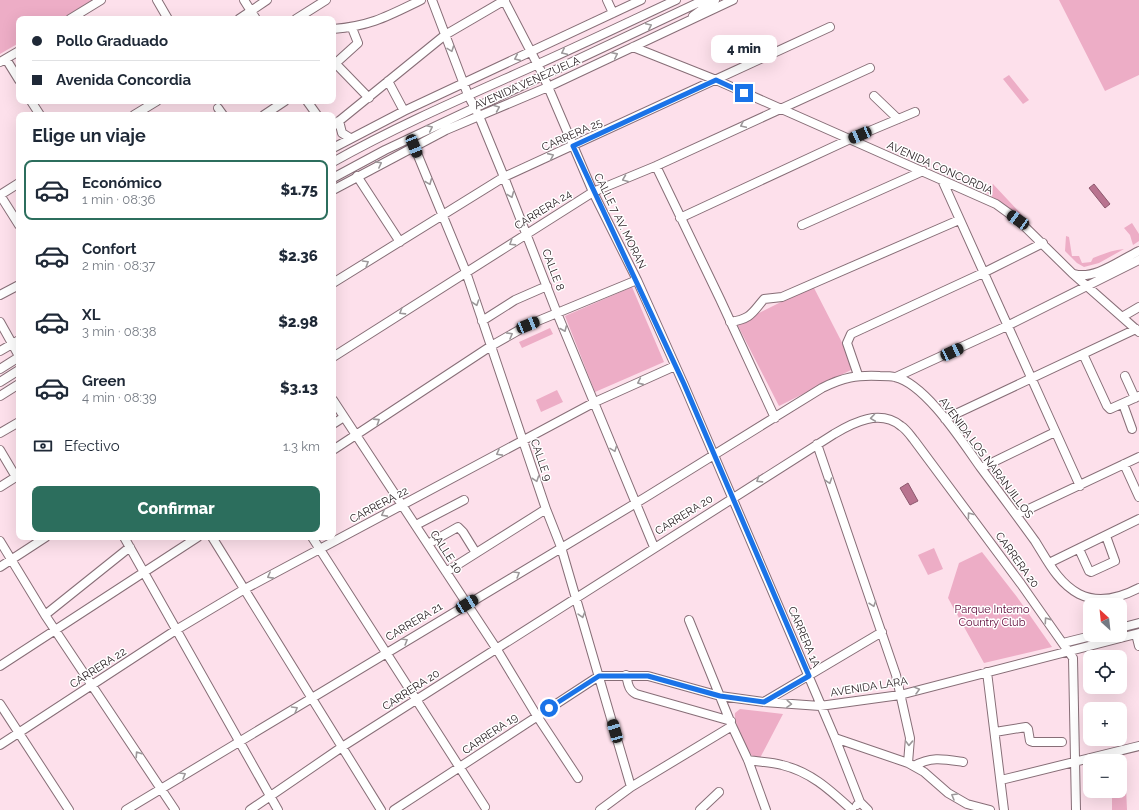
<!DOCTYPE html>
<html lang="es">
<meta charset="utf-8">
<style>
body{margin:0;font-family:Raleway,sans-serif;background:#f6f6f7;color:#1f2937;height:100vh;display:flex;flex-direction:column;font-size:15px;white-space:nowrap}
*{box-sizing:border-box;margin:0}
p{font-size:13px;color:#747a83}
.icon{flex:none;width:22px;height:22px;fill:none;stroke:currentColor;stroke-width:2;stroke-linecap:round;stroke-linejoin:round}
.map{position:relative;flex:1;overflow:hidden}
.details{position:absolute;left:16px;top:112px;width:320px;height:428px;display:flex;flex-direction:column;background:#fff;border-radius:8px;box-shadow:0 4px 16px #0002}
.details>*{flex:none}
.top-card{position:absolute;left:16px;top:16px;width:320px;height:88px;border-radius:8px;box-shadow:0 4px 16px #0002;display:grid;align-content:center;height:88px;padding:0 16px;background:#fff}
.needle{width:26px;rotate:333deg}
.buttons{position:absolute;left:1083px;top:598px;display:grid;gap:8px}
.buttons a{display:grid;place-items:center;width:44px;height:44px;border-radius:8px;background:#fff;box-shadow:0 4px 16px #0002;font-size:20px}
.end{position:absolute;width:18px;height:18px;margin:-9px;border:5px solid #1a73e8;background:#fff;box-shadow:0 0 0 2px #fff}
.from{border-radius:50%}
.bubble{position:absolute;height:28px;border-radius:8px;background:#fff;box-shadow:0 4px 16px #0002;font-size:13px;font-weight:800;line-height:28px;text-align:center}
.car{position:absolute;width:12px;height:24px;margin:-12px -6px;border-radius:5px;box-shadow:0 0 3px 1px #0007;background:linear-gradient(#222 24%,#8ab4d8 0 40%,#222 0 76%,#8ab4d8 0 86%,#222 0)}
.top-card b{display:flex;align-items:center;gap:14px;height:38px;font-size:15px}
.top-card b+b{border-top:1px solid #e0e1e3}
.top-card i{width:10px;height:10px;background:#1f2937}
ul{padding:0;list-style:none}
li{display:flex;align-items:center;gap:12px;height:60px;margin:0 8px 6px;padding:0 8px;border:2px solid transparent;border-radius:8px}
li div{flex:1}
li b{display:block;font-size:15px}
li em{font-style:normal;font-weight:800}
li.on{border-color:#2c6e5d}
li>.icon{width:36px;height:36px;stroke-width:1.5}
h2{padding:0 16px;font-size:18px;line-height:48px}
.pay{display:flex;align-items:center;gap:10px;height:44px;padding:0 16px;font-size:15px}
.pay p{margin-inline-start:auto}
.button{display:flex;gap:8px;margin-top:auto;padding:8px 16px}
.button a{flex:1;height:46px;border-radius:8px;background:#2c6e5d;color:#fff;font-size:16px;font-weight:800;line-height:46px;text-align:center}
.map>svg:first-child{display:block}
.green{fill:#edadc6}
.water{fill:#b9738f;stroke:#8c586d}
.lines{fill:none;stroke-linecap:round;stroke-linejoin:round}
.minor-casing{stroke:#876e77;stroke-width:10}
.minor{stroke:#fff;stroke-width:8}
.oneway{stroke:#9c989a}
.route{stroke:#1a73e8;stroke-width:5}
.labels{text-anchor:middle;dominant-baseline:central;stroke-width:3;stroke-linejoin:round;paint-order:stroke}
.street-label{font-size:11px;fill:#241a1e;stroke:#fff}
.park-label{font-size:11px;fill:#5c0436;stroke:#fff}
</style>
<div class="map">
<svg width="1139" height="810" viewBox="0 0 1139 810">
<rect width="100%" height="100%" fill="#fde0eb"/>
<path class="green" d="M 0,0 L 93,0 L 61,19 L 19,19 L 19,43 L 0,54 Z
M 1059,0 L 1139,0 L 1139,75 L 1105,91 Z
M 1009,75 L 1029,100 L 1023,104 L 1003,79 Z
M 993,184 L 1023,216 L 1025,220 L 987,193 Z
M 1132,223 L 1139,234 L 1139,241 L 1133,245 L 1130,235 L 1124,228 Z
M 1066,236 L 1069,237 L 1072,256 L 1079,256 L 1082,263 L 1091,262 L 1093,258 C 1103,254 1113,250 1124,249 L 1099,263 L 1084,267 L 1077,263 L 1065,251 Z
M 813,286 L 855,368 L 779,406 L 737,324 Z
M 632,287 L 664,362 L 595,392 L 565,316 Z
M 550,328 L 553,334 L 522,348 L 519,342 Z
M 557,390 L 563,402 L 541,412 L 536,400 Z
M 934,548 L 943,569 L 928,575 L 918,555 Z
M 982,552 L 1017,597 L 1052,647 L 984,663 L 948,598 L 959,563 Z
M 740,709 L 783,714 L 760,758 C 758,758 755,757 754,757 C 747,753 733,720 735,713 Z
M 1120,787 L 1126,787 L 1127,810 L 1112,810 L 1112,791 L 1120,791 Z"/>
<path class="water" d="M 1094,184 L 1110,204 L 1105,208 L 1089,188 Z
M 908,483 L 918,501 L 910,505 L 900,488 Z"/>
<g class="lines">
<defs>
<path id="minor" d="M 157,0 L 168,19
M 244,0 L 256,19
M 432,0 L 468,95 L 479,116 L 504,177 L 557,313 L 654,547
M 504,0 L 543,75 L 593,192 L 637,280 L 684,385 L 835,738 L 908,763 L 924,772 L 948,793 L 967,804 L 990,810
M 607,0 L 613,13
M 693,16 L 715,0
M 70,19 L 101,0
M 239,19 L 267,0
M 296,19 L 326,0
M 352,28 L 358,43 L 337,62 L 337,65 L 369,98
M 333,29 C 371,26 388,16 421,0
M 633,47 L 716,80 L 996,204 L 1018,220 L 1072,273 L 1139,332
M 6,59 L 19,80
M 0,62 L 19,51
M 388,81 L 404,111
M 874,96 L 898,119
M 31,101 L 40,115
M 307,101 L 317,115
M 218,108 L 223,115
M 134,115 L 157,101
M 264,115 L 285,101
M 339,121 L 342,133 L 350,138
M 333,126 L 445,35 L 505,0
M 414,146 L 466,272 L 546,509 L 561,547 L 631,787
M 333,148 L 404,111 L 641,0
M 333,162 C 399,125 467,96 536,65 C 583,44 629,22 676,0
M 656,166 L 720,299 L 775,418
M 357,176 L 400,242
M 333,178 L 385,150 L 704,0
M 942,180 L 1080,486
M 333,190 L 446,130 L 548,87 L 733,0
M 0,195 L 19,225
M 0,195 L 19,183
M 680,218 L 848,140 L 915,112
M 802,225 L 923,171
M 1074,274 C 1095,280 1120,260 1139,251
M 333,283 L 504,177 L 830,27
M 0,295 L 19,285
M 1122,317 L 1139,307
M 482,321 L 515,300 L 547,286
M 0,322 L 19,356
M 730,322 C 751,319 752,313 764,299 L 782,297 L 959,220
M 0,351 L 19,340
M 1083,354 L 1107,406 L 1110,409 L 1139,396
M 333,357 L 593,192 L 656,166 L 870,68
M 0,369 L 19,357
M 858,375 L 847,343 L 851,334 L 983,273 L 1043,243
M 1125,376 L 1135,398
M 896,377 L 1007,326 L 1139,260
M 0,382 L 19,370
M 0,396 L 19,384
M 333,400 L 496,648 L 537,716 L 578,778
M 1123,404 L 1132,429
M 945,419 L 1136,329
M 333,424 L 344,417
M 0,433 L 19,422
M 817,444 L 896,675 L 910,738 L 908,763
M 0,450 L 16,477
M 333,450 L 491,346 L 528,325 L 637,280
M 1124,464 L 1139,497
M 981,468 L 1055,432
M 0,487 L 19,475
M 1016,515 L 1139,457
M 416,525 L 464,500
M 124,537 L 278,810
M 212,537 L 381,810
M 312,537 L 485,807
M 0,541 L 45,615 L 175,810
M 428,544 L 458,527 L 463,532 L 476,553
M 1079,549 L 1089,571 L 1091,572 L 1115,561 L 1106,536
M 1049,563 L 1139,519
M 0,567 L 46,537
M 446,572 L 546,509
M 45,615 L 130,547
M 689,620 L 732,726 L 748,760 L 766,810
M 1120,628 L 1139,623
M 1136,634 L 1139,646
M 1063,643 L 1095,635
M 0,666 L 198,537
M 987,672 L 1004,810
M 626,675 C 628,683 628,690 636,694 L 731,721
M 599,676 L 648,676 L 720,696 L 764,702 L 820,706 L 900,695 L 1139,633
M 764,702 L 882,632
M 0,704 L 69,810
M 995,732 L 1026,727 L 1028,729 L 1030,741 L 1033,742 L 1062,742
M 835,738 L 860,802
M 0,745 L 176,630 L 243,590 L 595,402 L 675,366
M 748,760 C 759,762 771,762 782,765 C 811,772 830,790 852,810
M 914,766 C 931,756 944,759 963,762
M 1001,780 L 1139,746
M 857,805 L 860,802 L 868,810
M 126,810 L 646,497 L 822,388 C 844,377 856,375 880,376 C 885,376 891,376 895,377 C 926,384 963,443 981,468 C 999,492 1017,516 1035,541 C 1047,560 1058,583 1079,594 C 1099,604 1120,598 1139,588
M 250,810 L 342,747 L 834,434 C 854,422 880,409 901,426 C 906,429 910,435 914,440 L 1021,584 L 1073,658 L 1076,810
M 394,810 L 599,676
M 600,810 L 631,787 L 732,726
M 700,810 L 719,792"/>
</defs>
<use href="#minor" class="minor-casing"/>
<use href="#minor" class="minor"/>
</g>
<defs><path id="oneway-chevron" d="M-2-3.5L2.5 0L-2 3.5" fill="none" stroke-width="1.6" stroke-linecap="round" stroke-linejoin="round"/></defs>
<g class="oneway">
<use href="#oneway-chevron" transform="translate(649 26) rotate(-25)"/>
<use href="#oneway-chevron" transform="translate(451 49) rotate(70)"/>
<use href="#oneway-chevron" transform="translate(564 52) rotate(155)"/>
<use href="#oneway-chevron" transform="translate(615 55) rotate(-26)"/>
<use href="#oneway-chevron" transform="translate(517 58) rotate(156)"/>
<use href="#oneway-chevron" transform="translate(497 108) rotate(-23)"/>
<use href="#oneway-chevron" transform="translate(743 125) rotate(155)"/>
<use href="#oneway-chevron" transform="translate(430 128) rotate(-25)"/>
<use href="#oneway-chevron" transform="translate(551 156) rotate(-24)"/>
<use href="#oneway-chevron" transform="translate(379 164) rotate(-28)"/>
<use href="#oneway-chevron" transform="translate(625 179) rotate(158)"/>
<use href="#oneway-chevron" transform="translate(429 182) rotate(68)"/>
<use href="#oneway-chevron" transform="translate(511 195) rotate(68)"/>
<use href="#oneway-chevron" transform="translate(512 243) rotate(148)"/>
<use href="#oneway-chevron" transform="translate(366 263) rotate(-31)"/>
<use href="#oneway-chevron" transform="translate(476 303) rotate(71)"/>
<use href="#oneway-chevron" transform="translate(402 312) rotate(148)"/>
<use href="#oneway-chevron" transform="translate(564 329) rotate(67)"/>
<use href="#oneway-chevron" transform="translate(510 335) rotate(-29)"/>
<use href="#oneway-chevron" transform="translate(640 382) rotate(156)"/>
<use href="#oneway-chevron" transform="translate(873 418) rotate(172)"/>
<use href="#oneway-chevron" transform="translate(377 421) rotate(-33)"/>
<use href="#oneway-chevron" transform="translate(614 449) rotate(69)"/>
<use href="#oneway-chevron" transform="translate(499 453) rotate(152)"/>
<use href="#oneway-chevron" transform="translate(536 479) rotate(71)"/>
<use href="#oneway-chevron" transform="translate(759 480) rotate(148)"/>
<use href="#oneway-chevron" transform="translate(829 481) rotate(71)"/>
<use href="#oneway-chevron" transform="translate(384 514) rotate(152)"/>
<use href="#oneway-chevron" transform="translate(970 515) rotate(-127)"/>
<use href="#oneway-chevron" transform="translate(517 574) rotate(-31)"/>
<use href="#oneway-chevron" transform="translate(270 576) rotate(152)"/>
<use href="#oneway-chevron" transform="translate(873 604) rotate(71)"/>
<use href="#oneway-chevron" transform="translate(582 615) rotate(74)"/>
<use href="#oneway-chevron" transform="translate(1047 620) rotate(-125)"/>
<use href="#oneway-chevron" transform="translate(405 641) rotate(-31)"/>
<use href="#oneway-chevron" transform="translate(917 690) rotate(-15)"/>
<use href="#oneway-chevron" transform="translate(789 704) rotate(4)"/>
<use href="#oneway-chevron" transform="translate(295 709) rotate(-31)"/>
<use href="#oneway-chevron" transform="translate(909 743) rotate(92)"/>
<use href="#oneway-chevron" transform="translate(138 754) rotate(-124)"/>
<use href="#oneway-chevron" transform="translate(183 775) rotate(-30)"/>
<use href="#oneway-chevron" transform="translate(954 796) rotate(-150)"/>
</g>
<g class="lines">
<path class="route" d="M 549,708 L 599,676 L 648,676 L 720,696 L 764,702 L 809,676 L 684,384 L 573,146 L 716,80 L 744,93"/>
</g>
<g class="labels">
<g class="street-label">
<text transform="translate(527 83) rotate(-24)">AVENIDA VENEZUELA</text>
<text transform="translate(572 135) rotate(-24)">CARRERA 25</text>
<text transform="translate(940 168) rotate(24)">AVENIDA CONCORDIA</text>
<text transform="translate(543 210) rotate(-32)">CARRERA 24</text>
<text transform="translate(620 221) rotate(64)">CALLE 7 AV. MORAN</text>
<text transform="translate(553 270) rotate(69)">CALLE 8</text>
<text transform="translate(986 458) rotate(53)">AVENIDA LOS NARANJILLOS</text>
<text transform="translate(541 460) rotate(71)">CALLE 9</text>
<text transform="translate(379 505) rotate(-28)">CARRERA 22</text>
<text transform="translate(684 515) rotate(-32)">CARRERA 20</text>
<text transform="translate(446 552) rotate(57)">CALLE 10</text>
<text transform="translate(1017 560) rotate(54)">CARRERA 20</text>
<text transform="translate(414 622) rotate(-31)">CARRERA 21</text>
<text transform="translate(804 637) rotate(67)">CARRERA 1A</text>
<text transform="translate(98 668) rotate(-33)">CARRERA 22</text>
<text transform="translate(869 687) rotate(-9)">AVENIDA LARA</text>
<text transform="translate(411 690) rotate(-33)">CARRERA 20</text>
<text transform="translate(490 734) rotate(-34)">CARRERA 19</text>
</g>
<g class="park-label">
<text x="992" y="609">Parque Interno<tspan x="992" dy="13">Country Club</tspan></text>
</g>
</g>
</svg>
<div class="buttons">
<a><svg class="needle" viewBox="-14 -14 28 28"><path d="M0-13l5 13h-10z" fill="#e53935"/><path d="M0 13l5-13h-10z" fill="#747a83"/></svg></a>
<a><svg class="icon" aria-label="locate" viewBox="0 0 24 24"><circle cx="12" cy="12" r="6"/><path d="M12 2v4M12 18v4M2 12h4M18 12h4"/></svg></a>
<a>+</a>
<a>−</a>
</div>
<i class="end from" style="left:549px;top:708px"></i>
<i class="end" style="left:744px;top:93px"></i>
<div class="bubble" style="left:711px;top:35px;width:66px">4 min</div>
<i class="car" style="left:860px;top:135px;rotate:247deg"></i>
<i class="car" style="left:414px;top:146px;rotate:158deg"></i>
<i class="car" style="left:1018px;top:220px;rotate:305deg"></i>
<i class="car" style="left:528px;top:325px;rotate:68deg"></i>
<i class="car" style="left:952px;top:352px;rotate:65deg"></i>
<i class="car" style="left:467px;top:604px;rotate:59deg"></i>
<i class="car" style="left:615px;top:731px;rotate:344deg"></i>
<div class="top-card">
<b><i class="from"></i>Pollo Graduado</b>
<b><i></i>Avenida Concordia</b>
</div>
<section class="details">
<h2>Elige un viaje</h2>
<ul>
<li class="on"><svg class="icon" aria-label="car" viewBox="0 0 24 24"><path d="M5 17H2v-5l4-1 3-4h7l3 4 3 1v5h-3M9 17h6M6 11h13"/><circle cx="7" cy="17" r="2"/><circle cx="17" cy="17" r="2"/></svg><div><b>Económico</b><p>1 min · 08:36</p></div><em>$1.75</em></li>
<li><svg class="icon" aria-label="car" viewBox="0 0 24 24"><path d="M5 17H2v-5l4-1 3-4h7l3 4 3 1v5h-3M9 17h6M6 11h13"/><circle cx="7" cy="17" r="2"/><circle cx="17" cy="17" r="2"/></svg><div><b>Confort</b><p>2 min · 08:37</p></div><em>$2.36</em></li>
<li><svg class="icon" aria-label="car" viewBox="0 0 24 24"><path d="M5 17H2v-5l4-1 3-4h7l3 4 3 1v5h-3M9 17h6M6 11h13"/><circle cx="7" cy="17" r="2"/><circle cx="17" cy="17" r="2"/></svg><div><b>XL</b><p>3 min · 08:38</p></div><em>$2.98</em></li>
<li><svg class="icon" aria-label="car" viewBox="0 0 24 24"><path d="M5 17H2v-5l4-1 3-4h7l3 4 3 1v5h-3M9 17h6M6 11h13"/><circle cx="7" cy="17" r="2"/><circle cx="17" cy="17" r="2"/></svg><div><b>Green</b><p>4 min · 08:39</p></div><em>$3.13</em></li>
</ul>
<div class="pay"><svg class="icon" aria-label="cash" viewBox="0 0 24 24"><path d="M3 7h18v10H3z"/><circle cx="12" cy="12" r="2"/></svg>Efectivo<p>1.3 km</p></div>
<div class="button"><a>Confirmar</a></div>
</section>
</div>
